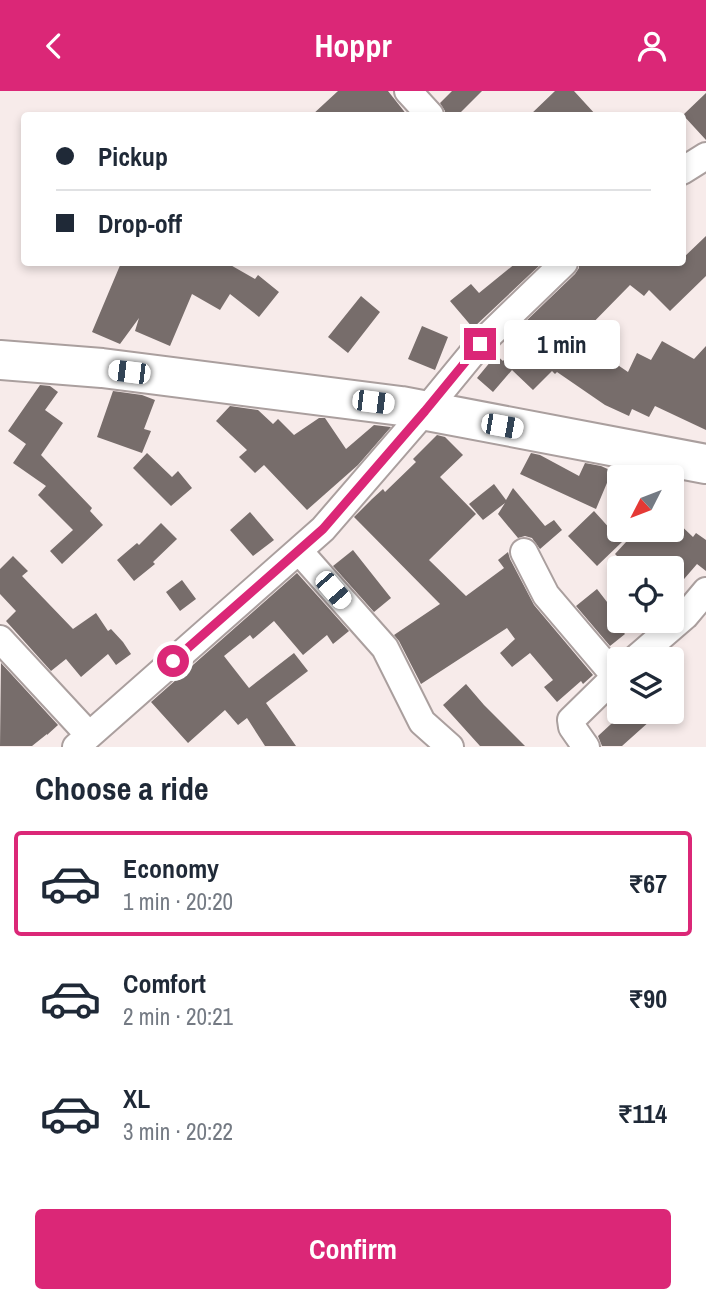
<!DOCTYPE html>
<meta charset="utf-8">
<style>
body{margin:0;font-family:"Archivo Narrow",sans-serif;background:#f6f6f7;color:#1f2937;height:100vh;display:flex;flex-direction:column;font-size:26px;white-space:nowrap}
*{box-sizing:border-box;margin:0}
p{font-size:23px;color:#747a83}
.icon{flex:none;width:38px;height:38px;fill:none;stroke:currentColor;stroke-width:2;stroke-linecap:round;stroke-linejoin:round}
.map{position:relative;height:656px;overflow:hidden}
.drawer{display:flex;flex-direction:column;background:#fff;flex:1}
.drawer>*{flex:none}
.guide{position:absolute;left:21px;top:21px;width:665px;height:154px;border-radius:7px;box-shadow:0 4px 10px #0003;display:grid;align-content:center;height:154px;padding:0 35px;background:#fff}
.needle{width:46px;rotate:228deg}
.controls{position:absolute;left:607px;top:374px;display:grid;gap:14px}
.controls a{display:grid;place-items:center;width:77px;height:77px;border-radius:7px;background:#fff;box-shadow:0 4px 10px #0003;font-size:35px}
.end{position:absolute;width:32px;height:32px;margin:-16px;border:9px solid #db2777;background:#fff;box-shadow:0 0 0 4px #fff}
.from{border-radius:50%}
.bubble{position:absolute;height:49px;border-radius:7px;background:#fff;box-shadow:0 4px 10px #0003;font-size:23px;font-weight:700;line-height:49px;text-align:center}
.car{position:absolute;width:21px;height:42px;margin:-21px -10px;border-radius:9px;box-shadow:0 0 5px 2px #0007;background:linear-gradient(#fff 24%,#345 0 40%,#fff 0 76%,#345 0 86%,#fff 0)}
.guide b{display:flex;align-items:center;gap:24px;height:66px;font-size:26px}
.guide b+b{border-top:2px solid #e0e1e3}
.guide i{width:18px;height:18px;background:#1f2937}
ul{padding:0;list-style:none}
li{display:flex;align-items:center;gap:21px;height:105px;margin:0 14px 10px;padding:0 21px;border:4px solid transparent;border-radius:7px}
li div{flex:1}
li b{display:block;font-size:26px}
li em{font-style:normal;font-weight:700}
li.on{border-color:#db2777}
li>.icon{width:63px;height:63px;stroke-width:1.5}
h2{padding:0 35px;font-size:32px;line-height:84px}
.action{display:flex;gap:14px;margin-top:auto;padding:14px 35px}
.action a{flex:1;height:80px;border-radius:7px;background:#db2777;color:#fff;font-size:28px;font-weight:700;line-height:80px;text-align:center}
header{display:flex;justify-content:space-between;align-items:center;height:91px;padding:0 35px;background:#db2777;color:#fff;font-size:32px;font-weight:700}
.map>svg:first-child{display:block}
.building{fill:#776d6b}
.lines{fill:none;stroke-linecap:round;stroke-linejoin:round}
.minor-casing{stroke:#aa9f9e;stroke-width:30}
.primary-casing{stroke:#aa9f9e;stroke-width:42}
.minor{stroke:#fff;stroke-width:26}
.primary{stroke:#fff;stroke-width:38}
.route{stroke:#db2777;stroke-width:9}
</style>
<header><svg class="icon" aria-label="back" viewBox="0 0 24 24"><path d="M15 5l-7 7 7 7"/></svg>Hoppr<svg class="icon" aria-label="person" viewBox="0 0 24 24"><circle cx="12" cy="8" r="4"/><path d="M4 21q1-7 8-7t8 7"/></svg></header>
<div class="map">
<svg width="706" height="656" viewBox="0 0 706 656">
<rect width="100%" height="100%" fill="#f7ebea"/>
<path class="building" d="M 338,0 L 388,0 L 407,24 L 312,24 Z
M 452,0 L 482,0 L 458,24 L 445,24 L 445,20 L 440,12 Z
M 555,0 L 574,0 L 596,24 L 530,24 Z
M 706,2 L 706,49 L 683,24 Z
M 706,145 L 706,185 L 670,220 L 649,199 L 644,205 L 630,194 L 578,247 L 628,281 L 637,262 L 651,269 L 662,250 L 694,268 L 706,255 L 706,339 L 655,315 L 649,326 L 632,318 L 629,325 L 605,314 L 557,281 L 555,283 L 552,280 L 533,299 L 512,279 L 493,301 L 477,287 L 496,264 L 503,270 L 531,237 L 525,231 L 575,183 L 579,177 L 579,172 L 682,172 L 682,168 Z
M 121,172 L 227,172 L 255,188 L 258,184 L 279,201 L 259,226 L 230,203 L 220,219 L 192,203 L 170,255 L 135,240 L 139,227 L 120,253 L 92,241 Z
M 516,172 L 542,172 L 473,237 L 450,210 L 471,193 L 479,202 Z
M 361,205 L 380,221 L 348,262 L 328,246 Z
M 422,235 L 448,246 L 435,279 L 408,268 Z
M 40,294 L 50,295 L 58,301 L 45,319 L 63,332 L 41,364 L 92,417 L 90,420 L 103,434 L 62,473 L 50,460 L 73,439 L 38,404 L 46,395 L 13,372 L 26,353 L 8,340 Z
M 113,300 L 142,304 L 155,309 L 144,338 L 151,340 L 142,362 L 97,346 Z
M 230,315 L 258,319 L 273,333 L 278,328 L 294,344 L 319,327 L 325,327 L 346,358 L 374,334 L 391,336 L 358,374 L 307,419 L 264,374 L 255,382 L 239,366 L 247,359 L 216,330 Z
M 437,344 L 445,346 L 463,364 L 440,386 L 476,423 L 429,469 L 466,505 L 504,477 L 498,469 L 508,461 L 510,468 L 534,514 L 593,584 L 583,593 L 581,590 L 557,611 L 544,596 L 553,589 L 530,562 L 512,576 L 500,562 L 515,548 L 507,537 L 421,593 L 399,550 L 394,544 L 440,513 L 354,426 L 372,408 L 383,398 L 385,401 L 416,371 L 413,368 Z
M 147,362 L 172,386 L 178,380 L 192,397 L 171,415 L 133,377 Z
M 531,362 L 540,364 L 579,385 L 585,372 L 601,375 L 612,380 L 596,418 L 520,383 Z
M 494,393 L 506,409 L 513,397 L 545,435 L 554,429 L 562,439 L 540,458 L 532,447 L 525,445 L 518,447 L 498,423 L 505,412 L 483,429 L 469,413 Z
M 594,420 L 622,451 L 597,475 L 568,445 Z
M 250,421 L 274,449 L 253,465 L 230,439 Z
M 672,426 L 693,446 L 696,442 L 706,449 L 706,480 L 697,473 L 672,502 L 672,478 L 630,478 L 615,463 L 637,439 L 672,439 Z
M 161,432 L 177,448 L 153,471 L 155,473 L 134,490 L 117,469 L 137,452 L 139,454 Z
M 353,459 L 391,507 L 374,521 L 333,475 Z
M 13,465 L 28,480 L 22,485 L 73,538 L 96,522 L 108,540 L 111,538 L 123,551 L 131,563 L 116,574 L 108,563 L 81,586 L 66,568 L 51,580 L 6,530 L 16,520 L 0,503 L 0,478 Z
M 297,482 L 349,540 L 333,553 L 327,544 L 303,564 L 274,530 L 253,548 L 250,544 L 224,565 L 249,597 L 294,562 L 308,580 L 266,612 L 296,655 L 265,655 L 247,627 L 238,634 L 225,619 L 188,652 L 151,611 Z
M 182,489 L 196,508 L 180,520 L 166,501 Z
M 597,498 L 614,520 L 609,524 L 625,543 L 610,555 L 576,515 Z
M 1,572 L 58,634 L 47,644 L 47,643 L 32,655 L 0,655 Z
M 466,593 L 484,614 L 525,655 L 480,655 L 443,614 Z
M 624,621 L 660,621 L 622,655 L 602,655 L 598,645 Z"/>
<g class="lines">
<defs>
<path id="minor" d="M 408,0 L 430,24
M 682,80 L 706,65
M 299,460 L 385,557 L 422,631 L 450,656
M 524,461 L 546,504 L 615,585
M 0,548 L 89,644
M 634,569 L 685,525 L 706,500
M 76,656 L 323,438 L 425,320 L 480,253 L 564,172
M 586,656 L 572,636 L 571,629 L 620,581"/>
<path id="primary" d="M 0,269 L 102,277 L 401,315 L 706,373"/>
</defs>
<use href="#minor" class="minor-casing"/>
<use href="#primary" class="primary-casing"/>
<use href="#minor" class="minor"/>
<use href="#primary" class="primary"/>
</g>
<g class="lines">
<path class="route" d="M 173,570 L 323,438 L 425,320 L 480,253"/>
</g>
</svg>
<div class="controls">
<a><svg class="needle" viewBox="-14 -14 28 28"><path d="M0-13l5 13h-10z" fill="#e53935"/><path d="M0 13l5-13h-10z" fill="#747a83"/></svg></a>
<a><svg class="icon" aria-label="locate" viewBox="0 0 24 24"><circle cx="12" cy="12" r="6"/><path d="M12 2v4M12 18v4M2 12h4M18 12h4"/></svg></a>
<a><svg class="icon" aria-label="layers" viewBox="0 0 24 24"><path d="M12 4l9 5-9 5-9-5zM3 14l9 5 9-5"/></svg></a>
</div>
<i class="end from" style="left:173px;top:570px"></i>
<i class="end" style="left:480px;top:253px"></i>
<div class="bubble" style="left:504px;top:229px;width:116px">1 min</div>
<i class="car" style="left:129px;top:281px;rotate:277deg"></i>
<i class="car" style="left:373px;top:311px;rotate:97deg"></i>
<i class="car" style="left:502px;top:335px;rotate:100deg"></i>
<i class="car" style="left:333px;top:499px;rotate:139deg"></i>
<div class="guide">
<b><i class="from"></i>Pickup</b>
<b><i></i>Drop-off</b>
</div>
</div>
<section class="drawer">
<h2>Choose a ride</h2>
<ul>
<li class="on"><svg class="icon" aria-label="car" viewBox="0 0 24 24"><path d="M5 17H2v-5l4-1 3-4h7l3 4 3 1v5h-3M9 17h6M6 11h13"/><circle cx="7" cy="17" r="2"/><circle cx="17" cy="17" r="2"/></svg><div><b>Economy</b><p>1 min · 20:20</p></div><em>₹67</em></li>
<li><svg class="icon" aria-label="car" viewBox="0 0 24 24"><path d="M5 17H2v-5l4-1 3-4h7l3 4 3 1v5h-3M9 17h6M6 11h13"/><circle cx="7" cy="17" r="2"/><circle cx="17" cy="17" r="2"/></svg><div><b>Comfort</b><p>2 min · 20:21</p></div><em>₹90</em></li>
<li><svg class="icon" aria-label="car" viewBox="0 0 24 24"><path d="M5 17H2v-5l4-1 3-4h7l3 4 3 1v5h-3M9 17h6M6 11h13"/><circle cx="7" cy="17" r="2"/><circle cx="17" cy="17" r="2"/></svg><div><b>XL</b><p>3 min · 20:22</p></div><em>₹114</em></li>
</ul>
<div class="action"><a>Confirm</a></div>
</section>
